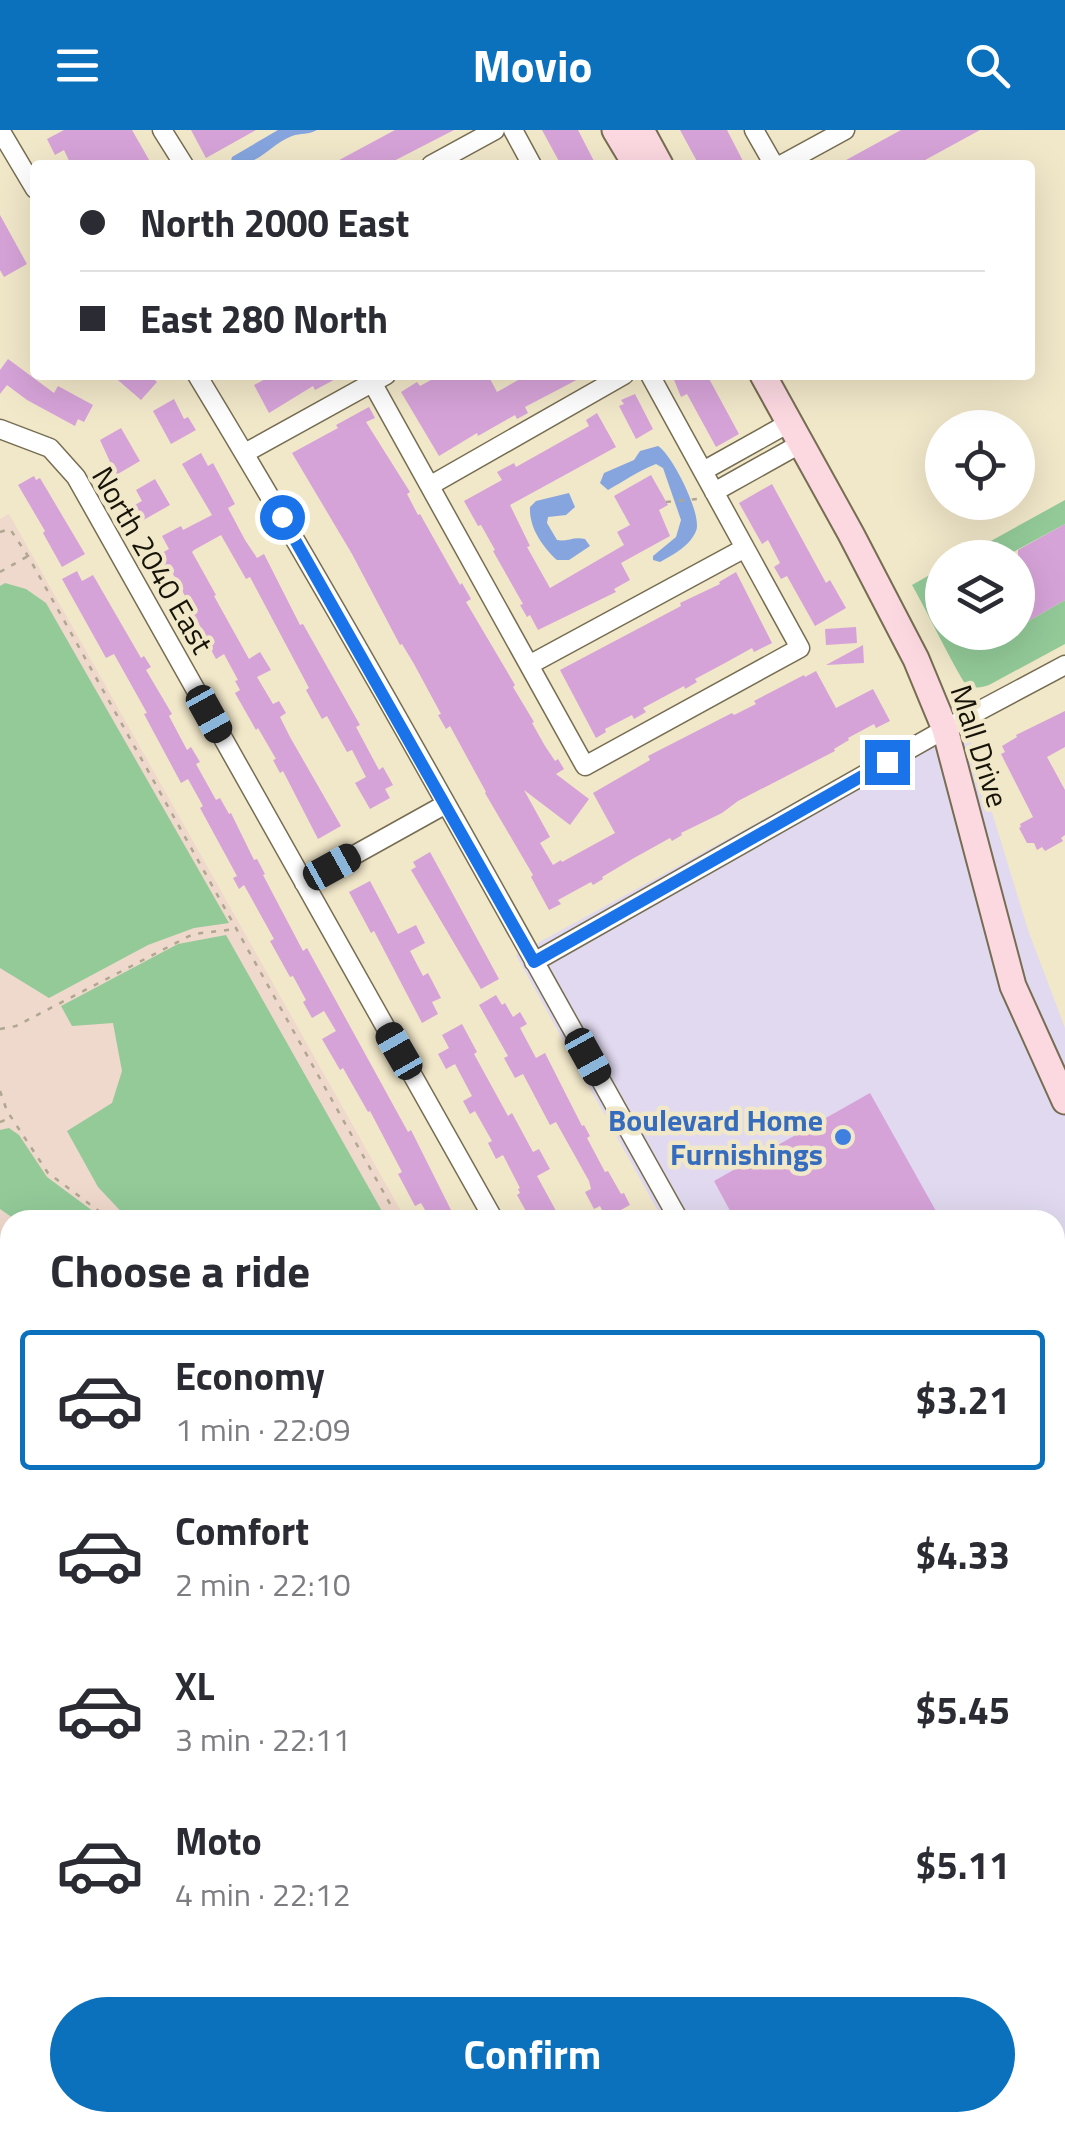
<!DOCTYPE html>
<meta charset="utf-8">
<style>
body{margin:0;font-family:"Titillium Web",sans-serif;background:#f7f7f7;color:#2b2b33;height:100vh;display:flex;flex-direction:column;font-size:38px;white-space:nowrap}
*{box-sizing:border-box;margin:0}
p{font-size:32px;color:#7c7c81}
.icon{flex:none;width:55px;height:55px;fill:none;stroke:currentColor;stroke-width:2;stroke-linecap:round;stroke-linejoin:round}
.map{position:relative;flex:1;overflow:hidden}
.sheet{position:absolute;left:0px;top:1080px;width:1065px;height:922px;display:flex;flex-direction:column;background:#fff;border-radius:30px 30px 0 0;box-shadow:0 10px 40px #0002}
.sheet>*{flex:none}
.top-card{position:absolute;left:30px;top:30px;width:1005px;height:220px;border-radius:10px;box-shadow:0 10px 40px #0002;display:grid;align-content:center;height:220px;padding:0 50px;background:#fff}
.buttons{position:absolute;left:925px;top:280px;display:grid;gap:20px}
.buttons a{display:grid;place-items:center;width:110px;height:110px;border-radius:50%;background:#fff;box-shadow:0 10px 40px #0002;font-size:50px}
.end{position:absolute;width:45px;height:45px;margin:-22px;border:12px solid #1a73e8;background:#fff;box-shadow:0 0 0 5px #fff}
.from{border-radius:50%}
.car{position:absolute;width:30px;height:60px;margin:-30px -15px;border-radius:12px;box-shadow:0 0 8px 2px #0007;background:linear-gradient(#222 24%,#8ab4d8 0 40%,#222 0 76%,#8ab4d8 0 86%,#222 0)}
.top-card b{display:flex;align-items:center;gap:35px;height:95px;font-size:38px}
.top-card b+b{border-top:2px solid #e1e1e2}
.top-card i{width:25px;height:25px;background:#2b2b33}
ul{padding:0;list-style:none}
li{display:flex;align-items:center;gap:30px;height:140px;margin:0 20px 15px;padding:0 30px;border:5px solid transparent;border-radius:10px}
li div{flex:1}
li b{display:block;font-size:38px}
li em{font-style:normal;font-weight:700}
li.selected{border-color:#0c71bd}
li>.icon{width:90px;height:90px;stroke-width:1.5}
h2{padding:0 50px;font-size:45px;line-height:120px}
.action{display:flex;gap:20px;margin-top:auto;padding:20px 50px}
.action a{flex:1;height:115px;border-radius:60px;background:#0c71bd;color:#fff;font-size:40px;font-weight:700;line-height:115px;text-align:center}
header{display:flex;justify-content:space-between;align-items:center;height:130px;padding:0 50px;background:#0c71bd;color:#fff;font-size:45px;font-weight:700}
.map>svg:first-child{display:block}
.commercial{fill:#e0d9ef}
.education{fill:#efd8cc}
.green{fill:#93ca98}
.water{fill:#86a5df}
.building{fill:#d6a3d8}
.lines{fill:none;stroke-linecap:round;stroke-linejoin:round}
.street-casing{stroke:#766d52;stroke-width:21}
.secondary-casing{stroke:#766d52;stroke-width:29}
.path{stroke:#afa78f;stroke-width:2.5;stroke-dasharray:5 8;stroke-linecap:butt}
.street{stroke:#fff;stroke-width:18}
.secondary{stroke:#fcd8e1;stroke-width:25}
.route{stroke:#1a73e8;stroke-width:12}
.shop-dot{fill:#3f7fe0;stroke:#f1e7c9;stroke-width:4}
.labels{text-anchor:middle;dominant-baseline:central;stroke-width:9;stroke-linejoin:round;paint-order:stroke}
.street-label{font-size:30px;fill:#161308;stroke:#f1e7c9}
.shop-label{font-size:30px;font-weight:bold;fill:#366cbe;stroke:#f1e7c9;text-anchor:end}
</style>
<header><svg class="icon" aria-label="menu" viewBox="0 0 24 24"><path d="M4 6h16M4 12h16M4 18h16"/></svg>Movio<svg class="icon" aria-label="search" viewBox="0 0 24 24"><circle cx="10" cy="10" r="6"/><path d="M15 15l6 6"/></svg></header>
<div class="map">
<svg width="1065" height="2001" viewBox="0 0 1065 2001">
<rect width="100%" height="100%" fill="#f1e7c9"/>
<path class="commercial" d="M 961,581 L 1028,800 L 1065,898 L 1065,1811 L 1055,1793 L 1055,1090 L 663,1090 L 516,825 Z"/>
<path class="education" d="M 9,384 L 406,1090 L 10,1090 L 10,1446 L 0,1452 L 0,389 Z"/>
<path class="green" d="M 1065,370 L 1065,394 L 1004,427 L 962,427 Z
M 942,438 L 942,502 L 999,503 L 1001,506 L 1007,503 L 1018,502 L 1018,497 L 1065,470 L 1065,514 L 989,555 C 980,558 974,559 966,554 C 961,551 920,468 912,455 Z
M 5,453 L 26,459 L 46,473 L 229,793 L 194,798 L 148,815 L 49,868 L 0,838 L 0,456 Z
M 226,805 L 387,1090 L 129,1090 L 98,1057 L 67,1001 L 112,973 L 122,941 L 113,893 L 72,896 L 61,876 L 178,814 Z
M 9,998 L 19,1005 L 47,1047 L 105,1090 L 16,1090 L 0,1079 L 0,1000 Z"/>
<path class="water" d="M 278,0 L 317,0 C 308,5 301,3 292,6 C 267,16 262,35 230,35 L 232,27 Z
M 658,316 C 671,323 703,385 696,401 C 690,416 673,425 660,432 L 653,430 L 653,426 L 676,407 L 681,390 L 663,338 L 656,334 C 638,341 624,351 608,360 L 600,353 L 604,343 L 634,330 L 640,321 Z
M 569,363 L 575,377 L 566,385 L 548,387 L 547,393 L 557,410 C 567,412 574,406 585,409 L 590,416 L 569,430 L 557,430 C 543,417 529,398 530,377 L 536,371 Z"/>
<path class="building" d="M 64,0 L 132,0 L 152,35 L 71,35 L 64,20 L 55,25 L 47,9 Z
M 191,0 L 256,0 L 206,28 Z
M 395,0 L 454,0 L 386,35 L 330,35 Z
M 542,0 L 578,0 L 596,35 L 561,35 Z
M 680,0 L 727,0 L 745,35 L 699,35 Z
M 901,0 L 980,0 L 916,35 L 837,35 Z
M 0,85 L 27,134 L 4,147 L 0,140 Z
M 8,229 L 54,263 L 58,256 L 93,275 L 84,292 L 78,289 L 75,296 L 27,270 L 7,255 L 0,264 L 0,240 Z
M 112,245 L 149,245 L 157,252 L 141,270 Z
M 273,245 L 343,245 L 315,260 L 313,256 L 269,283 L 254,255 Z
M 440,245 L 488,245 L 497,262 L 527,245 L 586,245 L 525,277 L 528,283 L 517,289 L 515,285 L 478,306 L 477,303 L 439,326 L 401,262 L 417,252 L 420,256 Z
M 672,245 L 707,245 L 739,304 L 716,317 L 687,264 L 681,267 Z
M 635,264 L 653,299 L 636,309 L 619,276 L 624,274 L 621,270 Z
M 174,269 L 184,289 L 188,287 L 196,300 L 171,314 L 153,281 Z
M 369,277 L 375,288 L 366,292 L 410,362 L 407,364 L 418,385 L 420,384 L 460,455 L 462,453 L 471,469 L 466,472 L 515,555 L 513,557 L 534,592 L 532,593 L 545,616 L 555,631 L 558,629 L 564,639 L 556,644 L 589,669 L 570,695 L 524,660 L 550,707 L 540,713 L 553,735 L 561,730 L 562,732 L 615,703 L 593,663 L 650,630 L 648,626 L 732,583 L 734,585 L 756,574 L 754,571 L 804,545 L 805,547 L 816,541 L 836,578 L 873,559 L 890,591 L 876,598 L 874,594 L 848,608 L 849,610 L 834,619 L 835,621 L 738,671 L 722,683 L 681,703 L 682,705 L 672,711 L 670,708 L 634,728 L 602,747 L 603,749 L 593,755 L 591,752 L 558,770 L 561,774 L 549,780 L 531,747 L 533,745 L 485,663 L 486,662 L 450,596 L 446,599 L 438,585 L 441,584 L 414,534 L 402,514 L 400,515 L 352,424 L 292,323 L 338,298 L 336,295 Z
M 597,283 L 616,317 L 510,375 L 530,416 L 527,417 L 550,458 L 624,415 L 617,402 L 630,395 L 614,366 L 651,345 L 668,375 L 659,380 L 670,406 L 621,433 L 630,450 L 614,459 L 616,462 L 538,500 L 530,485 L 527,487 L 520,475 L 523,474 L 493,421 L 495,420 L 481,395 L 478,396 L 464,371 L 502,350 L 497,342 L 514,333 L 516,337 L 589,296 L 586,290 Z
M 121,298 L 140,331 L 116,345 L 100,310 Z
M 201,323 L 208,336 L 213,333 L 235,374 L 228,378 L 245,410 L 257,428 L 264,424 L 300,495 L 303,494 L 360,595 L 356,597 L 379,640 L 383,637 L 393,655 L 385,659 L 390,668 L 370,679 L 355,653 L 366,647 L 352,620 L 347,622 L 327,586 L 322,589 L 306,560 L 309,558 L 250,447 L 246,449 L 221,405 L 194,420 L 192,422 L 216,465 L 214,466 L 249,529 L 260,522 L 271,540 L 257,547 L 273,574 L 279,571 L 286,583 L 280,587 L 290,607 L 341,696 L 318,709 L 283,641 L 280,643 L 273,630 L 276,629 L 258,598 L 256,600 L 235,563 L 240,560 L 235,551 L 238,550 L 224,524 L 216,529 L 208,514 L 210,513 L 183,467 L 185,466 L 168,435 L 165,437 L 158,425 L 169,419 L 162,406 L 181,396 L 183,400 L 212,385 L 182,334 Z
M 34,346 L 36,350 L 40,348 L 85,424 L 62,437 L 43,403 L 45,401 L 18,355 Z
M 155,349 L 170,375 L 140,392 L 131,377 L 142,371 L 136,360 Z
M 772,354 L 826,453 L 830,450 L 846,478 L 815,496 L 787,446 L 781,449 L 774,437 L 780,433 L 768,410 L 762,414 L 739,373 Z
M 1065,394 L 1065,470 L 1018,497 L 1018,420 Z
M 77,441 L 82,451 L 93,445 L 141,528 L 144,526 L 151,537 L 146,540 L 172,584 L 169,586 L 187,620 L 191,617 L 200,632 L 196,634 L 216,670 L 220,668 L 229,684 L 231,683 L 254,730 L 257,729 L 265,744 L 263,745 L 303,821 L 307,818 L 408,1002 L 411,1000 L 456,1090 L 431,1090 L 421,1073 L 415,1076 L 398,1044 L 402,1042 L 370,981 L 368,982 L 343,938 L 340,940 L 322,909 L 336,901 L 324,881 L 312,888 L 303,872 L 306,870 L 293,846 L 290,847 L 270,811 L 274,809 L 244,755 L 239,759 L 233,748 L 237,746 L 200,678 L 203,676 L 188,649 L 181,653 L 144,584 L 147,583 L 114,524 L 106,528 L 62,449 Z
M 736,442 L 772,513 L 754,522 L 752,518 L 725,533 L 695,549 L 697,552 L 685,559 L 684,556 L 643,578 L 646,582 L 634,589 L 632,585 L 605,599 L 606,602 L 596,608 L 560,540 L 681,476 L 680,473 L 720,454 L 719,452 Z
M 856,497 L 857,513 L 826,515 L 825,499 Z
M 863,515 L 864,533 L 826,535 Z
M 1065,581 L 1065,617 L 1047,627 L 1065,660 L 1065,705 L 1061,708 L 1063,711 L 1045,721 L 1042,717 L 1037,720 L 1034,713 L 1027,713 L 1019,698 L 1021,697 L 1020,694 L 1033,687 L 1001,624 L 1005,622 L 1002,616 L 1017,607 L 1016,605 Z
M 430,722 L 499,849 L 481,859 L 411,740 L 416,737 L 413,732 Z
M 370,751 L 398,804 L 416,795 L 425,813 L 410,821 L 423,846 L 428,843 L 441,868 L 432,872 L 438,884 L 422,893 L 374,801 L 371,803 L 349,762 Z
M 496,865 L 502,875 L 505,873 L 513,887 L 520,882 L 527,894 L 520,898 L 536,928 L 545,923 L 582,996 L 584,995 L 590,1006 L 587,1008 L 605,1042 L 608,1041 L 621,1064 L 624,1063 L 630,1075 L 606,1088 L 600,1076 L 594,1079 L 585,1062 L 591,1059 L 589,1051 L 556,992 L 550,995 L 523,944 L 515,948 L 504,928 L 508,926 L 479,875 Z
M 462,894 L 477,922 L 474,924 L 508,986 L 512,983 L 533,1022 L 539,1019 L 550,1039 L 537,1046 L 561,1090 L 531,1090 L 517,1065 L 520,1063 L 518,1059 L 520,1058 L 503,1025 L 496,1029 L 488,1013 L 492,1011 L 475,981 L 470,984 L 463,971 L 472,966 L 455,934 L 446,939 L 438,924 L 449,918 L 442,905 Z
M 870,963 L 941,1090 L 735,1090 L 714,1051 Z"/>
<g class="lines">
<defs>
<path id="street" d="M 0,0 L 35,59
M 162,0 L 184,35
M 513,0 L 532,35
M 754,0 L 774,35
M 431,35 L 495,0
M 781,35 L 845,0
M 197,245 C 365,522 520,807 679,1090
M 368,245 L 585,636 L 800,518 L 650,245
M 0,299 L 50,318 L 76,347 L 494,1090
M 245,323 L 386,245
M 703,341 L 789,293
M 431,355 L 624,245
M 714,362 L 800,314
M 529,535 L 745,418
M 304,753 L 446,674
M 534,832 L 945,599 L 1065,535
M 0,1468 L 10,1463
M 0,1677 L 10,1671
M 0,1749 L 10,1767
M 1055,1761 L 1065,1779
M 136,1992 L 141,2001
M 415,1992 L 419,1999
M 613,1992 L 618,2001"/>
<path id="secondary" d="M 615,0 L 636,35
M 641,0 L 660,35
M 763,245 L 851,404 L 916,529 L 945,599 L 1013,856 L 1065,971
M 1055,1432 L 1065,1426
M 12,2001 L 27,1992"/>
</defs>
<use href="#street" class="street-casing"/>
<use href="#secondary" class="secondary-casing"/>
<path class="path" d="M 666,372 L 697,369
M 0,402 L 10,399 L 28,426 L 399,1090
M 0,442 L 28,426
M 0,899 L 16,896 L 193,804 L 236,799
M 0,961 L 7,981 L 48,1043 L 111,1090
M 0,992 L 10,988
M 0,1430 L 10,1424"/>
<use href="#street" class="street"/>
<use href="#secondary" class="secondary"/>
</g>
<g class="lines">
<path class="route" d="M 282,387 L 534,832 L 887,632"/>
</g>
<circle class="shop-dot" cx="843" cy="1007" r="10"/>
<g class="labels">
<g class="street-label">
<text transform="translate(153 430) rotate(60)">North 2040 East</text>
<text transform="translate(980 616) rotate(72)">Mall Drive</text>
</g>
<g class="shop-label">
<text x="823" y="990">Boulevard Home<tspan x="823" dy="34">Furnishings</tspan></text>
</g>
</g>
</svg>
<div class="buttons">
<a><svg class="icon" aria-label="locate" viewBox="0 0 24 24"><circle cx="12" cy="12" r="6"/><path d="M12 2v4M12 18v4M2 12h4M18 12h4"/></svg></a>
<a><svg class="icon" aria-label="layers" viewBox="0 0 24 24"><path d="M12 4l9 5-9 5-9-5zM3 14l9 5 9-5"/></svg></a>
</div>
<i class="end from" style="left:282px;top:387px"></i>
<i class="end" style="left:887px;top:632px"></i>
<i class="car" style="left:209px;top:584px;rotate:151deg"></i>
<i class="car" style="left:332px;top:737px;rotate:61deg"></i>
<i class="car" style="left:399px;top:921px;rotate:330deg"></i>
<i class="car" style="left:588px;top:927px;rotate:151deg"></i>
<div class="top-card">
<b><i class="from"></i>North 2000 East</b>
<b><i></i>East 280 North</b>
</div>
<section class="sheet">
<h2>Choose a ride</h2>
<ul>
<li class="selected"><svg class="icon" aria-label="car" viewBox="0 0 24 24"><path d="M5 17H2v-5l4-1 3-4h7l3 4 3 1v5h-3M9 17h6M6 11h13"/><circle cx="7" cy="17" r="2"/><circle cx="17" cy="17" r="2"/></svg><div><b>Economy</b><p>1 min · 22:09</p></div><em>$3.21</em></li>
<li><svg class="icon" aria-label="car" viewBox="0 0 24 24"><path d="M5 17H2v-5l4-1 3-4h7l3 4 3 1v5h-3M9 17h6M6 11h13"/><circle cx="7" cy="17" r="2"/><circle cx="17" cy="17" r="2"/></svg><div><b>Comfort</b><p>2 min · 22:10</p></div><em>$4.33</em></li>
<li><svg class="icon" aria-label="car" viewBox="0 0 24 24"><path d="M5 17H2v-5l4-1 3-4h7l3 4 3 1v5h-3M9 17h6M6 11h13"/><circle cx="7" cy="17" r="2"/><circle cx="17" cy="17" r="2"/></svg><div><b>XL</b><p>3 min · 22:11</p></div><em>$5.45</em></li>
<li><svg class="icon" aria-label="car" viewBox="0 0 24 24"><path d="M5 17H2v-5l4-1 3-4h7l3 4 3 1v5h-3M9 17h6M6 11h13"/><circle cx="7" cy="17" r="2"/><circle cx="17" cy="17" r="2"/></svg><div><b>Moto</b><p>4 min · 22:12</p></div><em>$5.11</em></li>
</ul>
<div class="action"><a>Confirm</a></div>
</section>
</div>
